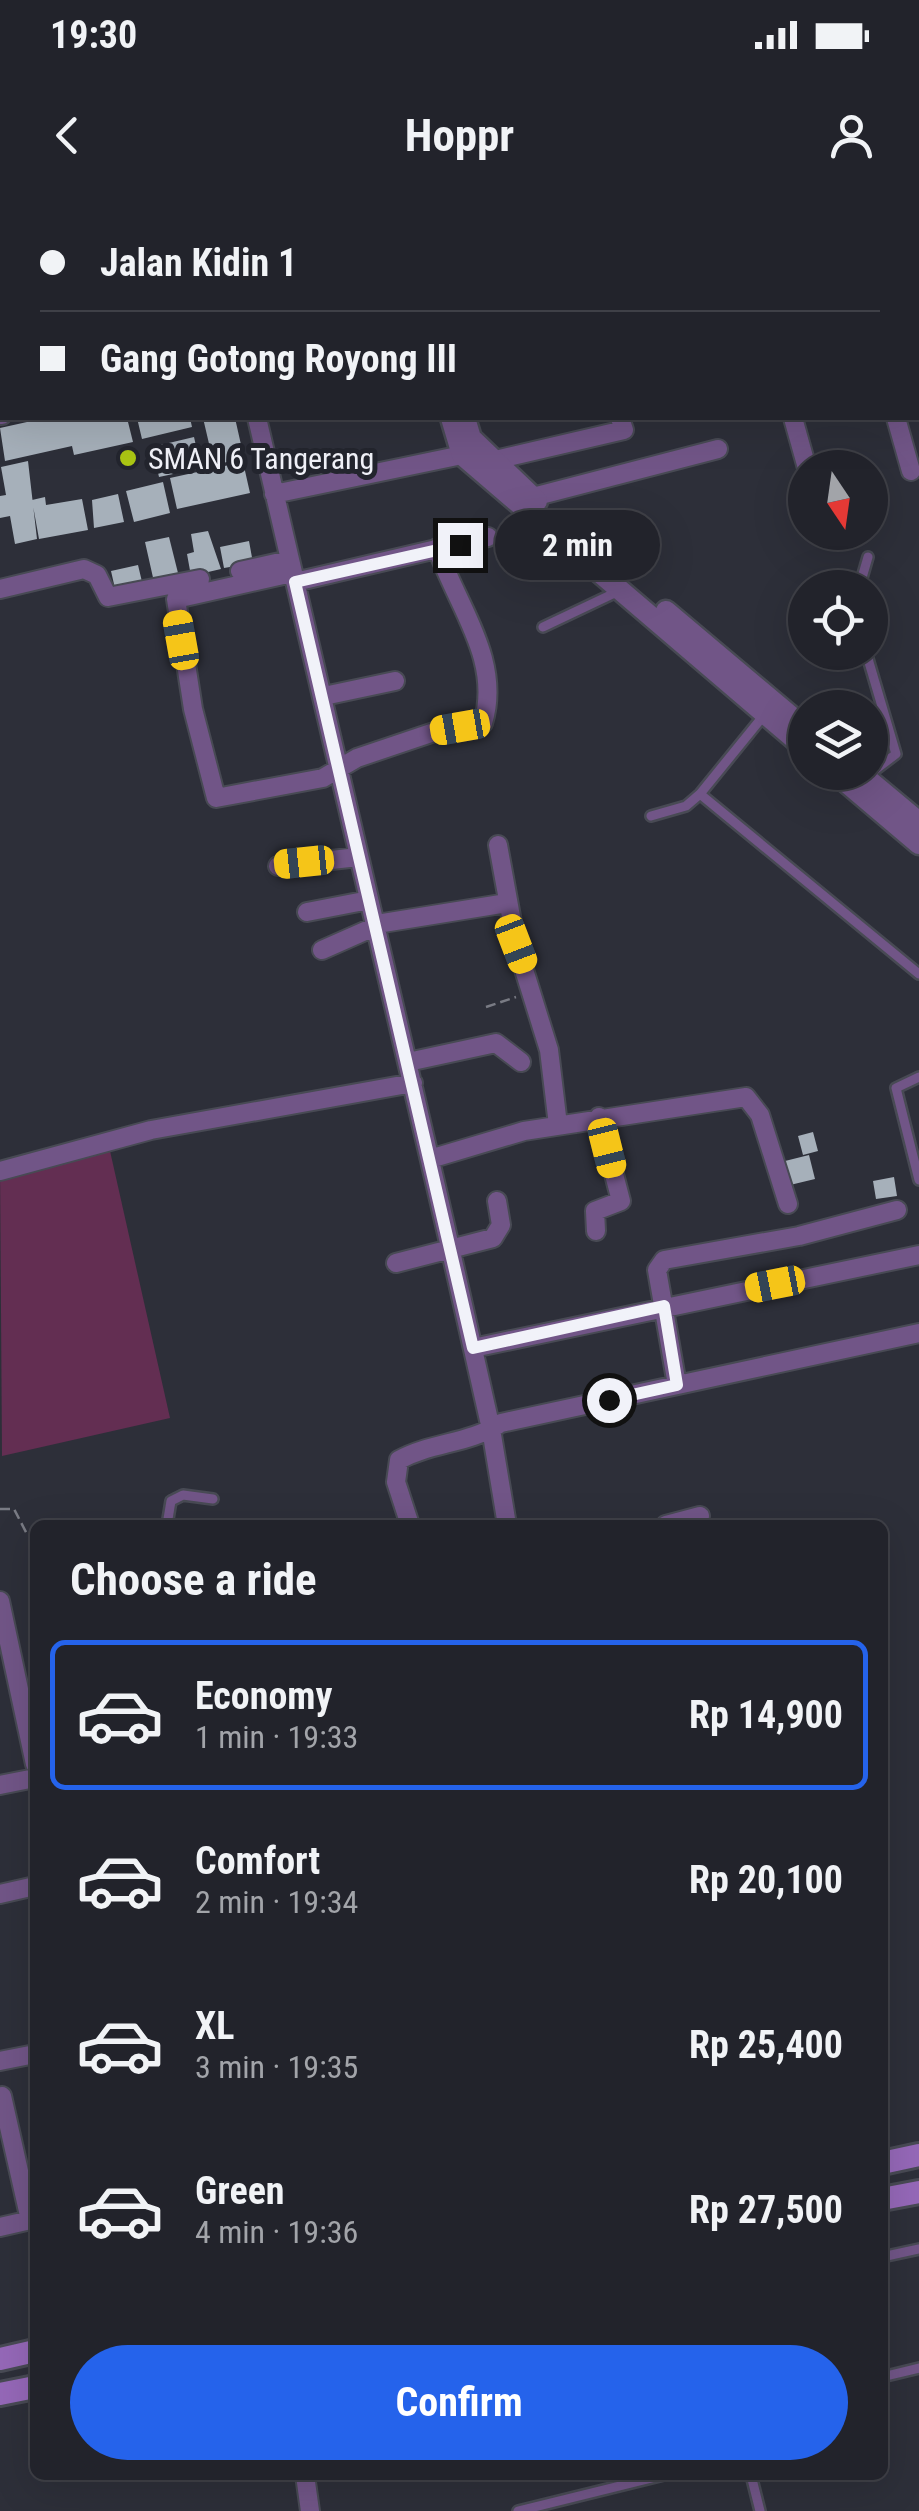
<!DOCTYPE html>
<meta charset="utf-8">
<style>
body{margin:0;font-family:"Roboto Condensed",sans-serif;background:#2a2b33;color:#f1f3f6;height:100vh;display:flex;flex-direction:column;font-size:38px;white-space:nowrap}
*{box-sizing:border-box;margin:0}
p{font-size:32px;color:#a2a4a9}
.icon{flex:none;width:55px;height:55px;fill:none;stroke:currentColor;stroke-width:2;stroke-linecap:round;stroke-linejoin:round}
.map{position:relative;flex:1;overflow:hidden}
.sheet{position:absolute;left:30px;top:1320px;width:858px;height:960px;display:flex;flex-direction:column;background:#22232b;border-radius:15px;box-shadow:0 10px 40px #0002,0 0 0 2px #3f4047}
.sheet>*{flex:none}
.guide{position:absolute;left:0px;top:0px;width:920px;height:220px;box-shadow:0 10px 40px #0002,0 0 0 2px #3f4047;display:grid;align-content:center;height:220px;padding:0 40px;background:#22232b}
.needle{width:65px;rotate:167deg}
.controls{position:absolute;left:788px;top:250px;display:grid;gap:20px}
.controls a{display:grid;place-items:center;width:100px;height:100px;border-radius:50%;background:#22232b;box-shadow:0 10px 40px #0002,0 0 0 2px #3f4047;font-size:50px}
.end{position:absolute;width:45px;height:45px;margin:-22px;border:12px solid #f1f2f9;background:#111;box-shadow:0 0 0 5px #111}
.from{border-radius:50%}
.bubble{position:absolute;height:70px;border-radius:35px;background:#22232b;box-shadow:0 10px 40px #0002,0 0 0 2px #3f4047;font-size:32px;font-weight:700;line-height:70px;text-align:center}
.car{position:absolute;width:30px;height:60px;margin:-30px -15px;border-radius:12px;box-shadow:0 0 8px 2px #0007;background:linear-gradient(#f5c518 24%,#345 0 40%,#f5c518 0 76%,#345 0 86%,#f5c518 0)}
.guide b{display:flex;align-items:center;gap:35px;height:95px;font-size:38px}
.guide b+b{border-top:2px solid #3f4047}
.guide i{width:25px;height:25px;background:#f1f3f6}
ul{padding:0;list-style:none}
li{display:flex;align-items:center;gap:30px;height:150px;margin:0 20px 15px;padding:0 20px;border:5px solid transparent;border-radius:15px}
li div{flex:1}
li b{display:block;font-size:38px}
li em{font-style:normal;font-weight:700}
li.on{border-color:#2563eb}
li>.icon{width:90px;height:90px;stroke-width:1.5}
h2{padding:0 40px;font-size:45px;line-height:120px}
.action{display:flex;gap:20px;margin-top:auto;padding:20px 40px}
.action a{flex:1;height:115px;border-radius:60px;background:#2563eb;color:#fff;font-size:40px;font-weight:700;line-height:115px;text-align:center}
.status{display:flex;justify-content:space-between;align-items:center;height:70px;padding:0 50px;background:#22232b;direction:ltr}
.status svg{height:28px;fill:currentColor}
header{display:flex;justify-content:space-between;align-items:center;height:130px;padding:0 40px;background:#22232b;font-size:45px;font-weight:700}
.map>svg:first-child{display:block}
.green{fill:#632e52}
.building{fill:#a6b0ba}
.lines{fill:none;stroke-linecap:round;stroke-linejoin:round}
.service-casing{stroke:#484a54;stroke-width:14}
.minor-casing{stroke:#484a54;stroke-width:22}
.tertiary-casing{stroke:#484a54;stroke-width:25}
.secondary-casing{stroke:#484a54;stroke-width:28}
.path{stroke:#797b84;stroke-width:2.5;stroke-dasharray:10 5;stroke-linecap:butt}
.service{stroke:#715587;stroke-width:9}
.minor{stroke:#715587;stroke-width:18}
.tertiary{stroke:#715587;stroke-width:20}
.secondary{stroke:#9568b8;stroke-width:22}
.route{stroke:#f1f2f9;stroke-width:12}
.poi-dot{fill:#abc614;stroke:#23252e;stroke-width:4}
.labels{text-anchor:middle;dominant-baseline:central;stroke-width:10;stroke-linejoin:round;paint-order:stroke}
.poi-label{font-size:30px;fill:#f1f2f9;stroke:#23252e;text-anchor:start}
</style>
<div class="status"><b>19:30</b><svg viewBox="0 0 49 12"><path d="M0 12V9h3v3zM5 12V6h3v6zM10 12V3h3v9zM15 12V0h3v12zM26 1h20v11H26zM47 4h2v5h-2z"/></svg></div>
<header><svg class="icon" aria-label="back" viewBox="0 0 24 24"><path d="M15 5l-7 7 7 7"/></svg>Hoppr<svg class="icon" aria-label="person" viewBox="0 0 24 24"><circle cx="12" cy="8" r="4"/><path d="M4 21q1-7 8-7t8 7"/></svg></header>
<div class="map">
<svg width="919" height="2311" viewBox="0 0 919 2311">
<rect width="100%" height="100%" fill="#2d2f39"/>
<path class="green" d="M 108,942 L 170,1218 L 2,1256 L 0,962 Z"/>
<path class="building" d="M 45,218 L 127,218 L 133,242 L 74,255 L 72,246 L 5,261 L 0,228 Z
M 137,218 L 190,218 L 192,227 L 142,239 Z
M 203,218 L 235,218 L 244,258 L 214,265 Z
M 194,237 L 201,268 L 159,277 L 152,247 Z
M 28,261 L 37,339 L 15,344 L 10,316 L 0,318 L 0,296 L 6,295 L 1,267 Z
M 243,262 L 250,293 L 177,309 L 170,278 Z
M 163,282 L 170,313 L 134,322 L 126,291 Z
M 118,294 L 124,322 L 94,328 L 92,300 Z
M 45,297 L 46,305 L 82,299 L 88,330 L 39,339 L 32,300 Z
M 208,331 L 221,369 L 191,376 L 187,354 L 194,352 L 191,334 Z
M 169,337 L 179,377 L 154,382 L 145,342 Z
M 249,341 L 253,363 L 224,368 L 220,347 Z
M 138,365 L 143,386 L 116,393 L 111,371 Z
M 813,932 L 818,951 L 803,955 L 798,936 Z
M 809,955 L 815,979 L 790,985 L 785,961 Z
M 894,977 L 897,996 L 876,999 L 873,981 Z"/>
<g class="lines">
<defs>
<path id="service" d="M 859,388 L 868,357
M 543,427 L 621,390
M 866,452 L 896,554 L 867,576
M 700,594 L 919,774
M 651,616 L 686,606 L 700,594 L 764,515
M 919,877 L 896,888 L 919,980
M 167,1325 L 171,1301 L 183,1295 L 213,1299
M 882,2057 L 919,2049
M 882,2177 L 919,2168
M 751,2275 L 760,2311
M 518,2311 L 664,2275"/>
<path id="minor" d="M 212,0 L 212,2
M 728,2 L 739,0
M 918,60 L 919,59
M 918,156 L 919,156
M 0,215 L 2,215
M 257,218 L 445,1025 L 491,1229 L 507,1325
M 793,218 L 807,268
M 896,218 L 911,271
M 491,261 L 624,230 L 620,218
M 274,294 L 462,255
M 533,297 L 718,249
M 240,371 L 289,360
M 292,373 L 176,399 L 193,509 L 216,598 L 323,578 L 357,558 L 437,531 L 483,523 C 502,460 457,406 437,348
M 295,382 L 488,337
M 0,389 L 84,369 L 97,375 L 108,397 L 200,379
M 324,496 L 395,481
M 498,645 L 516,744 L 549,850 L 558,925
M 278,666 L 358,657
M 307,712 L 369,700
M 322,750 L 383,723 L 507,703
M 408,862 L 496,843 L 521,862
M 430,959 L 524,931 L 746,897 L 760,915 L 788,1004
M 0,971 L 151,930 L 413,883
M 596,1031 L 595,1011 L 621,1001 L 599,917
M 396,1063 L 493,1038 L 501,1025 L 497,1001
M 473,1148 L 919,1055
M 677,1185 L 657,1070 L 664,1060 L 799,1036 L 897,1010
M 410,1325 L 396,1282 L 399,1260 C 432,1242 469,1244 501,1223 L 919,1133
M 666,1325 L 700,1316
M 0,1401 L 35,1564
M 0,1585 L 35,1578
M 0,1694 L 35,1686
M 0,1861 L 35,1854
M 2,1896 L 30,2020
M 0,2027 L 35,2019
M 305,2275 L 310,2311"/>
<path id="tertiary" d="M 410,0 L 410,2
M 451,218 L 462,255 L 805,548
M 465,218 L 471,238 L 537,301
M 666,411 L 805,528
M 834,572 L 919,644
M 859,572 L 919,622"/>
<path id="secondary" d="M 882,1963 L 919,1955
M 882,1999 L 919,1992
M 0,2159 L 35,2151
M 0,2194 L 35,2187"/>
</defs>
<use href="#service" class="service-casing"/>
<use href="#minor" class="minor-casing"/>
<use href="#tertiary" class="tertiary-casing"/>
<use href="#secondary" class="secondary-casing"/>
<path class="path" d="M 486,807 L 516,797
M 0,1309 L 14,1309 L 27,1334 L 35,1337"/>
<use href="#service" class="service"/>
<use href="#minor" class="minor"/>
<use href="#tertiary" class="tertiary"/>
<use href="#secondary" class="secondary"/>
</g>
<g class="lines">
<path class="route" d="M 460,345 L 295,382 L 473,1148 L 664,1106 L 677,1185 L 609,1200"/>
</g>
<circle class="poi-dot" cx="128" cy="258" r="10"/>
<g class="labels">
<g class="poi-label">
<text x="148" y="258">SMAN 6 Tangerang</text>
</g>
</g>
</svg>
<div class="controls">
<a><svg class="needle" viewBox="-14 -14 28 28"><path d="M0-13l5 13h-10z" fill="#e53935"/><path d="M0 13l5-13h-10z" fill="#a2a4a9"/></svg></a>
<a><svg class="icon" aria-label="locate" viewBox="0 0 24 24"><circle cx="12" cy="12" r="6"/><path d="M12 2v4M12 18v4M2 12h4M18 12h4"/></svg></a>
<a><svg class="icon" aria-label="layers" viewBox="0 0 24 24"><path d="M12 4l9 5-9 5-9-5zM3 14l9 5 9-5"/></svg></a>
</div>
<i class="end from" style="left:609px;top:1200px"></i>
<i class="end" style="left:460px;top:345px"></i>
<div class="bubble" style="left:495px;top:310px;width:165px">2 min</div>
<i class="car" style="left:181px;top:440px;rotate:350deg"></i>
<i class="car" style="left:460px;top:527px;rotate:260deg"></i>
<i class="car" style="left:304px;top:662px;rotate:264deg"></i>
<i class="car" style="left:516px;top:744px;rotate:159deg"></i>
<i class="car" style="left:607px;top:948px;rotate:166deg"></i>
<i class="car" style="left:775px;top:1084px;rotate:259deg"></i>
<div class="guide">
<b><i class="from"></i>Jalan Kidin 1</b>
<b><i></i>Gang Gotong Royong III</b>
</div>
<section class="sheet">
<h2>Choose a ride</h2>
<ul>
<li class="on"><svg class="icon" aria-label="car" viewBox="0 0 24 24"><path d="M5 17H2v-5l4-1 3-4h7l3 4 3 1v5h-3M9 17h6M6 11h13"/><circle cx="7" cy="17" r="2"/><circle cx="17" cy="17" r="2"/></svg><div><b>Economy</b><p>1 min · 19:33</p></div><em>Rp 14,900</em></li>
<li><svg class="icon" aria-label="car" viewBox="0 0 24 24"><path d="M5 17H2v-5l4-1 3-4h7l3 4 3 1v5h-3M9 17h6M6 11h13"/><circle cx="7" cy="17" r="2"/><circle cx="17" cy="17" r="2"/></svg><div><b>Comfort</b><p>2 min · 19:34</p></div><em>Rp 20,100</em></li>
<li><svg class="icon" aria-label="car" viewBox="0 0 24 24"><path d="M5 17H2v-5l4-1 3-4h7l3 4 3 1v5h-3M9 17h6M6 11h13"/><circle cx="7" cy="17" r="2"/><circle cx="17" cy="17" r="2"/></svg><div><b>XL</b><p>3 min · 19:35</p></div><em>Rp 25,400</em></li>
<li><svg class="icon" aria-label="car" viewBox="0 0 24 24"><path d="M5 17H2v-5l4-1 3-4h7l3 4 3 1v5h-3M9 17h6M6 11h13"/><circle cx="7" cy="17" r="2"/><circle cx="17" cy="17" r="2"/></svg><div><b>Green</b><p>4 min · 19:36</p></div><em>Rp 27,500</em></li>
</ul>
<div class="action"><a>Confirm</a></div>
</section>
</div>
